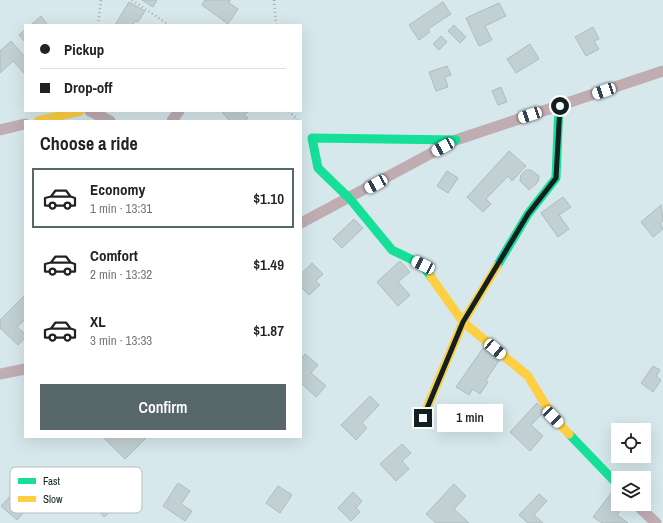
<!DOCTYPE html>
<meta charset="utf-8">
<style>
body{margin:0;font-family:"Archivo Narrow",sans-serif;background:#f6f6f6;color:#222;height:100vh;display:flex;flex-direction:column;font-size:15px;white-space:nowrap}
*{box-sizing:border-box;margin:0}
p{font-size:13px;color:#767676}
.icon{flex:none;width:22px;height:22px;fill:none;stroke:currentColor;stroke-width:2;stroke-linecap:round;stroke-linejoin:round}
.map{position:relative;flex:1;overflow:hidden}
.side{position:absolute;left:24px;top:120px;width:278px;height:318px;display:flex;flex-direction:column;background:#fff;border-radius:0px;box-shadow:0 4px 16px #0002}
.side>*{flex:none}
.hud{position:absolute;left:24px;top:24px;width:278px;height:88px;border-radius:0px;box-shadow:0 4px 16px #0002;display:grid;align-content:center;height:88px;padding:0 16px;background:#fff}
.tools{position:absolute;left:611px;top:423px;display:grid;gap:8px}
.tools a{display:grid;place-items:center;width:40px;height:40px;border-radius:0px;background:#fff;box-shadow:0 4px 16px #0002;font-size:20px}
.end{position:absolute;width:18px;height:18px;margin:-9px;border:5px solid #132022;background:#fff;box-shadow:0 0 0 2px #fff}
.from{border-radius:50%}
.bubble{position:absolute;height:28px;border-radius:0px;background:#fff;box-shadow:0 4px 16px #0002;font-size:13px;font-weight:600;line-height:28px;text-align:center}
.car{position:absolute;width:12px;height:24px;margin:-12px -6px;border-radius:5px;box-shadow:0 0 3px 1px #0007;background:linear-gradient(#fff 24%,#345 0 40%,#fff 0 76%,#345 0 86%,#fff 0)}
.hud b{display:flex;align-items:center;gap:14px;height:38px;font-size:15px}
.hud b+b{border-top:1px solid #e0e0e0}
.hud i{width:10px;height:10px;background:#222}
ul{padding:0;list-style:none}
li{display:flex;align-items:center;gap:12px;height:60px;margin:0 8px 6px;padding:0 8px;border:2px solid transparent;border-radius:0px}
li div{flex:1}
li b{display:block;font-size:15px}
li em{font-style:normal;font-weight:600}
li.current{border-color:#576669}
li>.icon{width:36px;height:36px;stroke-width:1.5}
h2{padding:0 16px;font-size:18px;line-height:48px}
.cta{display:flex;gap:8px;margin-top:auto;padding:8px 16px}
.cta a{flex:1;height:46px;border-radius:0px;background:#576669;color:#fff;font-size:16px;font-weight:600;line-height:46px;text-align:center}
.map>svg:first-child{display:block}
.building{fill:#c2d0d3;stroke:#aebcbf}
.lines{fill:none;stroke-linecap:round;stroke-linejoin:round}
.path{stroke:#afa8ac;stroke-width:2.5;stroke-dasharray:1 3;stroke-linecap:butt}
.street{stroke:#bfadb2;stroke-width:11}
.fast{stroke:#16e098;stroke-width:9}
.slow{stroke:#ffcf43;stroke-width:9}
.route{stroke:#132022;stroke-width:5}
.key{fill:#fff;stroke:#b8bcbd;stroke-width:1}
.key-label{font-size:11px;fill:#132022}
</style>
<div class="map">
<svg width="663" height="523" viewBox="0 0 663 523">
<rect width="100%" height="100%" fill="#d6e8ec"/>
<path class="building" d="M 142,0 L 157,0 L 153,7 Z
M 205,0 L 230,0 L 229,3 L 238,9 L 228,24 L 202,5 Z
M 129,2 L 145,11 L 138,22 L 135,21 L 133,25 L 115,25 Z
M 443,2 L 451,14 L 428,29 L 430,32 L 419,40 L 409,25 Z
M 499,3 L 506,16 L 485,26 L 492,40 L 479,46 L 466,18 Z
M 41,16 L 48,25 L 31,25 Z
M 454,25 L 466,37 L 460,43 L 448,31 Z
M 593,27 L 599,39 L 594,41 L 599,49 L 586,56 L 575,37 Z
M 25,30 L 25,42 L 19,35 Z
M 441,36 L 447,42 L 439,50 L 433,44 Z
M 11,41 L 25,57 L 25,74 L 13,61 L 0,73 L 0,51 Z
M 530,44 L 539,59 L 516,73 L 507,59 Z
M 447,66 L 451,75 L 445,77 L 448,87 L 436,91 L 429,72 Z
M 501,87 L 507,102 L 498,105 L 492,91 Z
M 223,111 L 249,111 L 244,115 L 248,118 L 245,121 L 230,121 L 222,112 Z
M 509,151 L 526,166 L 512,181 L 508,176 L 486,199 L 491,204 L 483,212 L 467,197 Z
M 526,170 L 531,170 L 539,176 L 538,182 L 529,190 L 520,181 L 521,175 Z
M 447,171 L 458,178 L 448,193 L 437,186 Z
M 563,197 L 571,207 L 559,215 L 569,229 L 558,237 L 541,213 Z
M 661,205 L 663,221 L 660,223 L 663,229 L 653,237 L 641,222 Z
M 354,219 L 363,228 L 342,248 L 333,239 Z
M 400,261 L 410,272 L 398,282 L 410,295 L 398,306 L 377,282 Z
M 312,263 L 323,274 L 316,281 L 320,285 L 309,295 L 301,287 L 301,274 Z
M 25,295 L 25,320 L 24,320 L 17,327 L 25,334 L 25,338 L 18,345 L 0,328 L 0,320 Z
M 483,348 L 500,359 L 486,380 L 488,382 L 480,394 L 473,389 L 469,395 L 456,387 Z
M 305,354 L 318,365 L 311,373 L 326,386 L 316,397 L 301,383 L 301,359 Z
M 653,366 L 660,370 L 656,376 L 661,380 L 653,392 L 641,383 Z
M 370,396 L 379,405 L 362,423 L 367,428 L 356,440 L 341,425 Z
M 537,403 L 545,411 L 531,425 L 543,436 L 530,451 L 510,432 Z
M 103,437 L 147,437 L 125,459 Z
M 402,444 L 411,453 L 402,461 L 409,469 L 396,481 L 380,464 Z
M 117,476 L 125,485 L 113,495 L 120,503 L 104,517 L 90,499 Z
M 25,481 L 34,490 L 22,503 L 28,508 L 17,520 L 1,506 Z
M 178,483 L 190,491 L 181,504 L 192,511 L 185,521 L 163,506 Z
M 454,484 L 466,496 L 454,509 L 469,523 L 436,523 L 426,514 Z
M 278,486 L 292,495 L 280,513 L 266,503 Z
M 615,488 L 618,490 L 618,504 L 625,504 L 617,515 L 628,523 L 602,523 L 593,517 Z
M 353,492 L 362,501 L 356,508 L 360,512 L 351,521 L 338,508 Z
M 539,494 L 547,501 L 534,515 L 543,523 L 528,523 L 519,515 Z"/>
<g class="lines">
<path class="path" d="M 132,0 L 169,25
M 274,0 L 276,25
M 98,25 L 101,0
M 289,111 L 298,121"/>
<path class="street" d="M 90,111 L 110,121
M 172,121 L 179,111
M 0,130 L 25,124
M 301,223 L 456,140 L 663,71
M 0,374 L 25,369
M 636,504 L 656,523"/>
<path class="fast" d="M 497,266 L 528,214 L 556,178 L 559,105
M 431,277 L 423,265 L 392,250 L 350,199 L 318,168 L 312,138 L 456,140
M 569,434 L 618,485"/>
<path class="slow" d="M 38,121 L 80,111
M 431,277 L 463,322 L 528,376 L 553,417 L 569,434
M 423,417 L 463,322 L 497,266"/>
</g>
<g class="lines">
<path class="route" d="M 423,418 L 463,322 L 528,214 L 556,178 L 560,106"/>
</g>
<rect x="10" y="467" width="132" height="46" rx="6" class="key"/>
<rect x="18" y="478" width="18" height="6" fill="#16e098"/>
<rect x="18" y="496" width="18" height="6" fill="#ffcf43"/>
<g class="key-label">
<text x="43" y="485">Fast</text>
<text x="43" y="503">Slow</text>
</g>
</svg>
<div class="tools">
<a><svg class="icon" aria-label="locate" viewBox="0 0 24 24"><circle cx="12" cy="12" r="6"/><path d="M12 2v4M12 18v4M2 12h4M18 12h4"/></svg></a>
<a><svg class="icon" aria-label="layers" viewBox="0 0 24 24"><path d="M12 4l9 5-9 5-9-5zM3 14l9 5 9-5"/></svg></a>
</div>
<i class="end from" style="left:560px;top:106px"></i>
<i class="end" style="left:423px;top:418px"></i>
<div class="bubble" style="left:437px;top:404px;width:66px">1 min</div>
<i class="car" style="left:604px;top:91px;rotate:251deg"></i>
<i class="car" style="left:530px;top:115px;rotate:252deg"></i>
<i class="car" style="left:443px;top:147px;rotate:241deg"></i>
<i class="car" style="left:376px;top:184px;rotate:241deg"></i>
<i class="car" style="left:423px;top:265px;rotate:296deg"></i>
<i class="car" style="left:495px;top:349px;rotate:130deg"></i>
<i class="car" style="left:553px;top:417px;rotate:136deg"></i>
<div class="hud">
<b><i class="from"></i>Pickup</b>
<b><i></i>Drop-off</b>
</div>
<section class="side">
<h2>Choose a ride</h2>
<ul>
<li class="current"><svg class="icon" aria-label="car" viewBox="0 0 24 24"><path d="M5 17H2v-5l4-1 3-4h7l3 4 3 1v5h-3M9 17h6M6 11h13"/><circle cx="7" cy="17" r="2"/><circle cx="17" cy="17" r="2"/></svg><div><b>Economy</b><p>1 min · 13:31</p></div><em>$1.10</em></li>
<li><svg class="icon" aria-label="car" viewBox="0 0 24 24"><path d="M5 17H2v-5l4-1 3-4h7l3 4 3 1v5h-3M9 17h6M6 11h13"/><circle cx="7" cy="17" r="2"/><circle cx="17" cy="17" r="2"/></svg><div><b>Comfort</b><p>2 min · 13:32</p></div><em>$1.49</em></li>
<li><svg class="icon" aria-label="car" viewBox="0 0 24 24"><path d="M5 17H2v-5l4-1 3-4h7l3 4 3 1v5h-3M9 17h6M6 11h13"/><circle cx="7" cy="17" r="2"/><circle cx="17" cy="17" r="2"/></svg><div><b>XL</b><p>3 min · 13:33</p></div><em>$1.87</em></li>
</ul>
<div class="cta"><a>Confirm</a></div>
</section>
</div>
